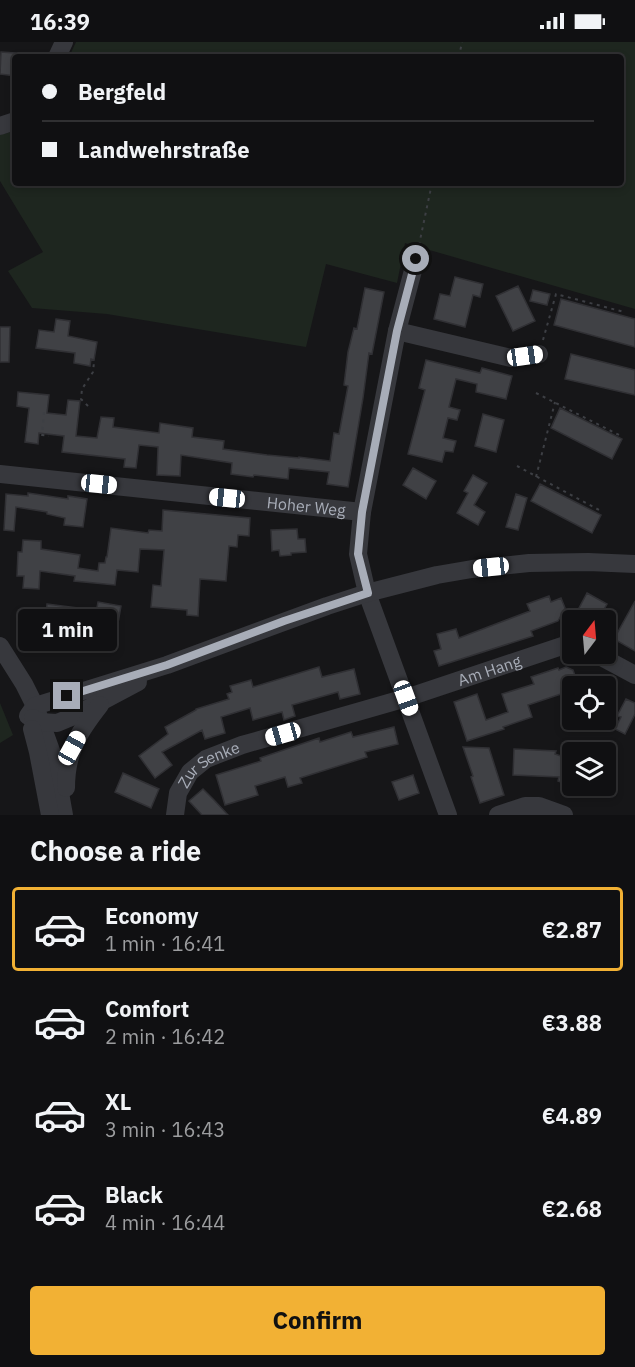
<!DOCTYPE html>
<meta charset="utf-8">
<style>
body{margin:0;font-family:"IBM Plex Sans",sans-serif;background:#19191b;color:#f1f3f6;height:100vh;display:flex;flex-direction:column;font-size:22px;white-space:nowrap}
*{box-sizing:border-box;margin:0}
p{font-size:20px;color:#9c9d9f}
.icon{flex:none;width:33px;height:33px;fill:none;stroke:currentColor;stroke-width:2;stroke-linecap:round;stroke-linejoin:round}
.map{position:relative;height:773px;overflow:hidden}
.sheet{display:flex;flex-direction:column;background:#101012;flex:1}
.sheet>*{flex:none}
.guide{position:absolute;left:12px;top:12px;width:612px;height:132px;border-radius:6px;box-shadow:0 3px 9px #0003,0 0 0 2px #303032;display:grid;align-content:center;height:132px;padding:0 30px;background:#101012}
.needle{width:39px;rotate:16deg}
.controls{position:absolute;left:562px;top:568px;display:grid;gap:12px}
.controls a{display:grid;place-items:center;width:54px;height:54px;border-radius:6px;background:#101012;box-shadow:0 3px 9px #0003,0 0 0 2px #303032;font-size:30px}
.end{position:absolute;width:27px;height:27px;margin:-14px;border:8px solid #a8adb8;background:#111;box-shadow:0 0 0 3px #111}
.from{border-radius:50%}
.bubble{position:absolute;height:42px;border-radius:6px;background:#101012;box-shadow:0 3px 9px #0003,0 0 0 2px #303032;font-size:20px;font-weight:700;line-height:42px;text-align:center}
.car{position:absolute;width:18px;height:36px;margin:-18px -9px;border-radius:8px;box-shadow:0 0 4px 2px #0007;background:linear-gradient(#fff 24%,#345 0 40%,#fff 0 76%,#345 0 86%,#fff 0)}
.guide b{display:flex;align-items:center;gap:21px;height:57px;font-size:22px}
.guide b+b{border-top:2px solid #303032}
.guide i{width:15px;height:15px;background:#f1f3f6}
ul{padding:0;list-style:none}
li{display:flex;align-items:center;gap:18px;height:84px;margin:0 12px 9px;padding:0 18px;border:3px solid transparent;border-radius:6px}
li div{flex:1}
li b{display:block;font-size:22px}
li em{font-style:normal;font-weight:700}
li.on{border-color:#f2b134}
li>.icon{width:54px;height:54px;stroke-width:1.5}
h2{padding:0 30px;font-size:27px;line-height:72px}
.button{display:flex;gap:12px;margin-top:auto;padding:12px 30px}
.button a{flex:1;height:69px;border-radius:6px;background:#f2b134;color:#111;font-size:24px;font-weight:700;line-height:69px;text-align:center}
.status{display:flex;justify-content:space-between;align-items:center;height:42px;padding:0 30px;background:#101012;direction:ltr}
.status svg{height:16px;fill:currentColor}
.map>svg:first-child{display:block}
.green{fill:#1e261f}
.building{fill:#404145;stroke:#303034;stroke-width:1.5}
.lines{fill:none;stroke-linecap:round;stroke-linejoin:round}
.path{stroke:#3d3f44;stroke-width:2;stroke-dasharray:3 4.5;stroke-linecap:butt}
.minor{stroke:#37383d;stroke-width:18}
.route{stroke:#a8adb8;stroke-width:8}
.labels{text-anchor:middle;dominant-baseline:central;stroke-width:4.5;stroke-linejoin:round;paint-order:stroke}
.street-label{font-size:16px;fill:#a8adb8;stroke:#111113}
</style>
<div class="status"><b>16:39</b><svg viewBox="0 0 49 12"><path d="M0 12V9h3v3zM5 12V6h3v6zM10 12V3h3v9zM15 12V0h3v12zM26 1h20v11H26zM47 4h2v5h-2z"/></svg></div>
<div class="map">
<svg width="635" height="773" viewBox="0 0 635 773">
<rect width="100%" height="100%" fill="#161618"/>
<path class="green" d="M 76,0 L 635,0 L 635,267 L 405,201 L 397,241 L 326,222 L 306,305 L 107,272 L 32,266 L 8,229 L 43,210 L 0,139 L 0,93 L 15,89 L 15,141 L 621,141 L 621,15 L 69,15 Z
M 0,661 L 13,693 L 0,701 Z"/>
<path class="building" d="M 1,10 L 15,11 L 15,34 L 0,32 Z
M 455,235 L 483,242 L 480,255 L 473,253 L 465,285 L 434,277 L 440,252 L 450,254 Z
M 518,244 L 535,279 L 513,289 L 496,254 Z
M 365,246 L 384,250 L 372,312 L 369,311 L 363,356 L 348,445 L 327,442 L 329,430 L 289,426 L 288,437 L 254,433 L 253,435 L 231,432 L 232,421 L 181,413 L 180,434 L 157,433 L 158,405 L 139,403 L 136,426 L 124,425 L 125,417 L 62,410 L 64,394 L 39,391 L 38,402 L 25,400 L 29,366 L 17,364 L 18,350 L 49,353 L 47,371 L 66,373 L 68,358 L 80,359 L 76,394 L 97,396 L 101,375 L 114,376 L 113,385 L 159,391 L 160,381 L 193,386 L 192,395 L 224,399 L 223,407 L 267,413 L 299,416 L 299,415 L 330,419 L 334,391 L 339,392 L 348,344 L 344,343 L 348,310 L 354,286 L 357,287 Z
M 533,248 L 550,252 L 547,263 L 530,259 Z
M 561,257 L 635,277 L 635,305 L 554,283 Z
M 56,277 L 70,279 L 68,294 L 97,300 L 94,318 L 91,317 L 90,324 L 74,321 L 75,311 L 36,306 L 39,288 L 54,290 Z
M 0,285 L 10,285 L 9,320 L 0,320 Z
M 571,312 L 635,328 L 635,353 L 565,337 Z
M 426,318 L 480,331 L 482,326 L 512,334 L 506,357 L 476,350 L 477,342 L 456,337 L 449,365 L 460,368 L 457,378 L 448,376 L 443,396 L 456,399 L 453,410 L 445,409 L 442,420 L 408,412 L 425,348 L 419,346 Z
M 560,366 L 622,397 L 612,417 L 551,386 Z
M 483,372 L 504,378 L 496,410 L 475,404 Z
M 413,426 L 436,439 L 426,457 L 403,443 Z
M 473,433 L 487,441 L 474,463 L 485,470 L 478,483 L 457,471 L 468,451 L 464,449 Z
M 540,442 L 601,473 L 592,491 L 531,459 Z
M 28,451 L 68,457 L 68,454 L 87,457 L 83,485 L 64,483 L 65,476 L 47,472 L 47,470 L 16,465 L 14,489 L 4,488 L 6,452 L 28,454 Z
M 516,452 L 527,456 L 518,488 L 506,485 Z
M 163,468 L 250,476 L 249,494 L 238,493 L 237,505 L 229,504 L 226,539 L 200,537 L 198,574 L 187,573 L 187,568 L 151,565 L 153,543 L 161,544 L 164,508 L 140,507 L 138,530 L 117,528 L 115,543 L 74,539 L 75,534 L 40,529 L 39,547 L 23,546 L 24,534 L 17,534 L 18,510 L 22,510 L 23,498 L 41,499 L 41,507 L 80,513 L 78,526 L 98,529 L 99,521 L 105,521 L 106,515 L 107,515 L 111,486 L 148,491 L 149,488 L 162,489 Z
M 297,487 L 298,497 L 305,497 L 306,510 L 291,511 L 291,513 L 280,514 L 279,508 L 272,509 L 271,488 Z
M 587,551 L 607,562 L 598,578 L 578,568 Z
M 549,554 L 551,560 L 561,556 L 565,566 L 558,579 L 531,589 L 533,594 L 439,624 L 434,609 L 441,607 L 437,592 L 456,587 L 459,596 L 530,569 L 527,562 Z
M 635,559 L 635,609 L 614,597 Z
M 98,560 L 121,564 L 118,581 L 95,577 Z
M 47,562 L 85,567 L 82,589 L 71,587 L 71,585 L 45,581 Z
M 319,625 L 322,635 L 354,627 L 360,652 L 340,657 L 338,650 L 292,663 L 295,674 L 284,678 L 282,670 L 253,678 L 250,666 L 221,675 L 225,691 L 205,697 L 202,688 L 162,710 L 172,723 L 155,736 L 139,714 L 168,692 L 165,685 L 196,668 L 196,667 L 229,657 L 227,652 L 232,650 L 230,644 L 251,638 L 253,645 Z
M 566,625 L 573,628 L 579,645 L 565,645 L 567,650 L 528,663 L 532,675 L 503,685 L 504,687 L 467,699 L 454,660 L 477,652 L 486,678 L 508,670 L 502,652 L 534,642 L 531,635 L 558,626 L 559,628 Z
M 626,657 L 635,661 L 635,672 L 625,692 L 615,687 L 621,675 L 617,674 Z
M 394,685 L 398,702 L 365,710 L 367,715 L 300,736 L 302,741 L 288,745 L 285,735 L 255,744 L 258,753 L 225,763 L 216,733 L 261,719 L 260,716 L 319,696 L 320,700 L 351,690 L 353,695 Z
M 463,705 L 489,706 L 504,753 L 480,761 L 471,735 L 473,734 Z
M 514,707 L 556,709 L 555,712 L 573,718 L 573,744 L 558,739 L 559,735 L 513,733 Z
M 123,731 L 159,747 L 151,766 L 115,750 Z
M 413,733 L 419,751 L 399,758 L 392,740 Z
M 203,747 L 214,758 L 228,773 L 202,773 L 189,759 Z"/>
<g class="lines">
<path class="path" d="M 459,15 L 462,0
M 419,203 L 432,141
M 543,298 L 556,252 L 624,270
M 536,351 L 621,394
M 88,364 L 81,357 L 82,347 L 93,330 L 94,320
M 44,370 L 42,393 L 49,394
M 517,424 L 601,469
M 536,435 L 555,360"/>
<g class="minor">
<path d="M 57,15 L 64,0"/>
<path d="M 0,84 L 15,79"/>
<path d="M 416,217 L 397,289 L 362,470 L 358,512 L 367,551 L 448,773"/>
<path d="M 397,289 L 511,316 L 539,312"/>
<path id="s1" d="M 0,432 L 362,470"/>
<path d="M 0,604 L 24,642 L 35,664 L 54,717 L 64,773"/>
<path d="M 596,612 L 635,633"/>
<path d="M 28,674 L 35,664 L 167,623 L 327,564 L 367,551 L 437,533 L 472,527 L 529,521 L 588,520 L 635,522"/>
<path d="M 33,676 L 40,680 L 57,681 L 74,674 L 138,640"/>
<path d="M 32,687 L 38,710 L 50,773"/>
<path d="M 66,746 C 66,710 78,691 100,663"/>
<path id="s2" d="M 175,773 L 178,751 L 190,730 L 206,717 L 242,703 L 406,656 L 565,603 L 573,603"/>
<path d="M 498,773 L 525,764 L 539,764 L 564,773"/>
</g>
</g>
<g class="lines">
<path class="route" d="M 67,654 L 167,623 L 284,579 L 368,551 L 358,512 L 362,470 L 397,289 L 416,217"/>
</g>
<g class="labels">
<g class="street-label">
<text stroke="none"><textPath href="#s1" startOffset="308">Hoher Weg</textPath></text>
<text stroke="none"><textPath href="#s2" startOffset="364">Am Hang</textPath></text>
<text stroke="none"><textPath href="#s2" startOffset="66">Zur Senke</textPath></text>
</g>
</g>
</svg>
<div class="controls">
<a><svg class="needle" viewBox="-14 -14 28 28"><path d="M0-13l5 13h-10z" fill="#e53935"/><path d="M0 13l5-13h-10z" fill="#9c9d9f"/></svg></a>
<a><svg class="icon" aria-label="locate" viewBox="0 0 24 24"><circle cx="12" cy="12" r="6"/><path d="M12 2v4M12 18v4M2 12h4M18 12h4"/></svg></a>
<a><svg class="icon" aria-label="layers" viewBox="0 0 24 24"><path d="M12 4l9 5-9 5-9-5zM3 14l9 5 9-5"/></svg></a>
</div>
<i class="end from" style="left:416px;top:217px"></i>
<i class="end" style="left:67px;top:654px"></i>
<div class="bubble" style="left:18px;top:567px;width:99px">1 min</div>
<i class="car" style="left:525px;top:314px;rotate:82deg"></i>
<i class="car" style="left:99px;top:442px;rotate:96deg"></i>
<i class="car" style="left:227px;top:456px;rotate:276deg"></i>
<i class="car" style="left:491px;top:525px;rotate:264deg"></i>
<i class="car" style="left:406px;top:656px;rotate:160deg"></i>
<i class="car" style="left:283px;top:692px;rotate:254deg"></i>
<i class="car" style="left:72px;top:706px;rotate:29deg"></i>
<div class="guide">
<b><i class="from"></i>Bergfeld</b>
<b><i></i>Landwehrstraße</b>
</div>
</div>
<section class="sheet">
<h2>Choose a ride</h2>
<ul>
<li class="on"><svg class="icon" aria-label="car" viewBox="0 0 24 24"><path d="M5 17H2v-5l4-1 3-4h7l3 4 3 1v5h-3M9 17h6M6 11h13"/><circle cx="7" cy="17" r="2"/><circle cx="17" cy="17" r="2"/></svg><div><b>Economy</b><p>1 min · 16:41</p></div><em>€2.87</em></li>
<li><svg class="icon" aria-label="car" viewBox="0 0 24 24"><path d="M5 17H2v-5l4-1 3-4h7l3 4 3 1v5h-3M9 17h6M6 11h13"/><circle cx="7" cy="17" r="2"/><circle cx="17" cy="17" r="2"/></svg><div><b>Comfort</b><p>2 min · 16:42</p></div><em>€3.88</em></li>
<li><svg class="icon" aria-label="car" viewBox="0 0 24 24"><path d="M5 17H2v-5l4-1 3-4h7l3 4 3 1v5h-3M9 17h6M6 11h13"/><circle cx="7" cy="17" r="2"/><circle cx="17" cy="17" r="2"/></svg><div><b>XL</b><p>3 min · 16:43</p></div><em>€4.89</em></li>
<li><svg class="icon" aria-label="car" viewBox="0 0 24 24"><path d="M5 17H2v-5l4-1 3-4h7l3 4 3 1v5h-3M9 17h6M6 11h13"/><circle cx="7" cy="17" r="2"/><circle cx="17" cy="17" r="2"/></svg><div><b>Black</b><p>4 min · 16:44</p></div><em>€2.68</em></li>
</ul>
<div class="button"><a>Confirm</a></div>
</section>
